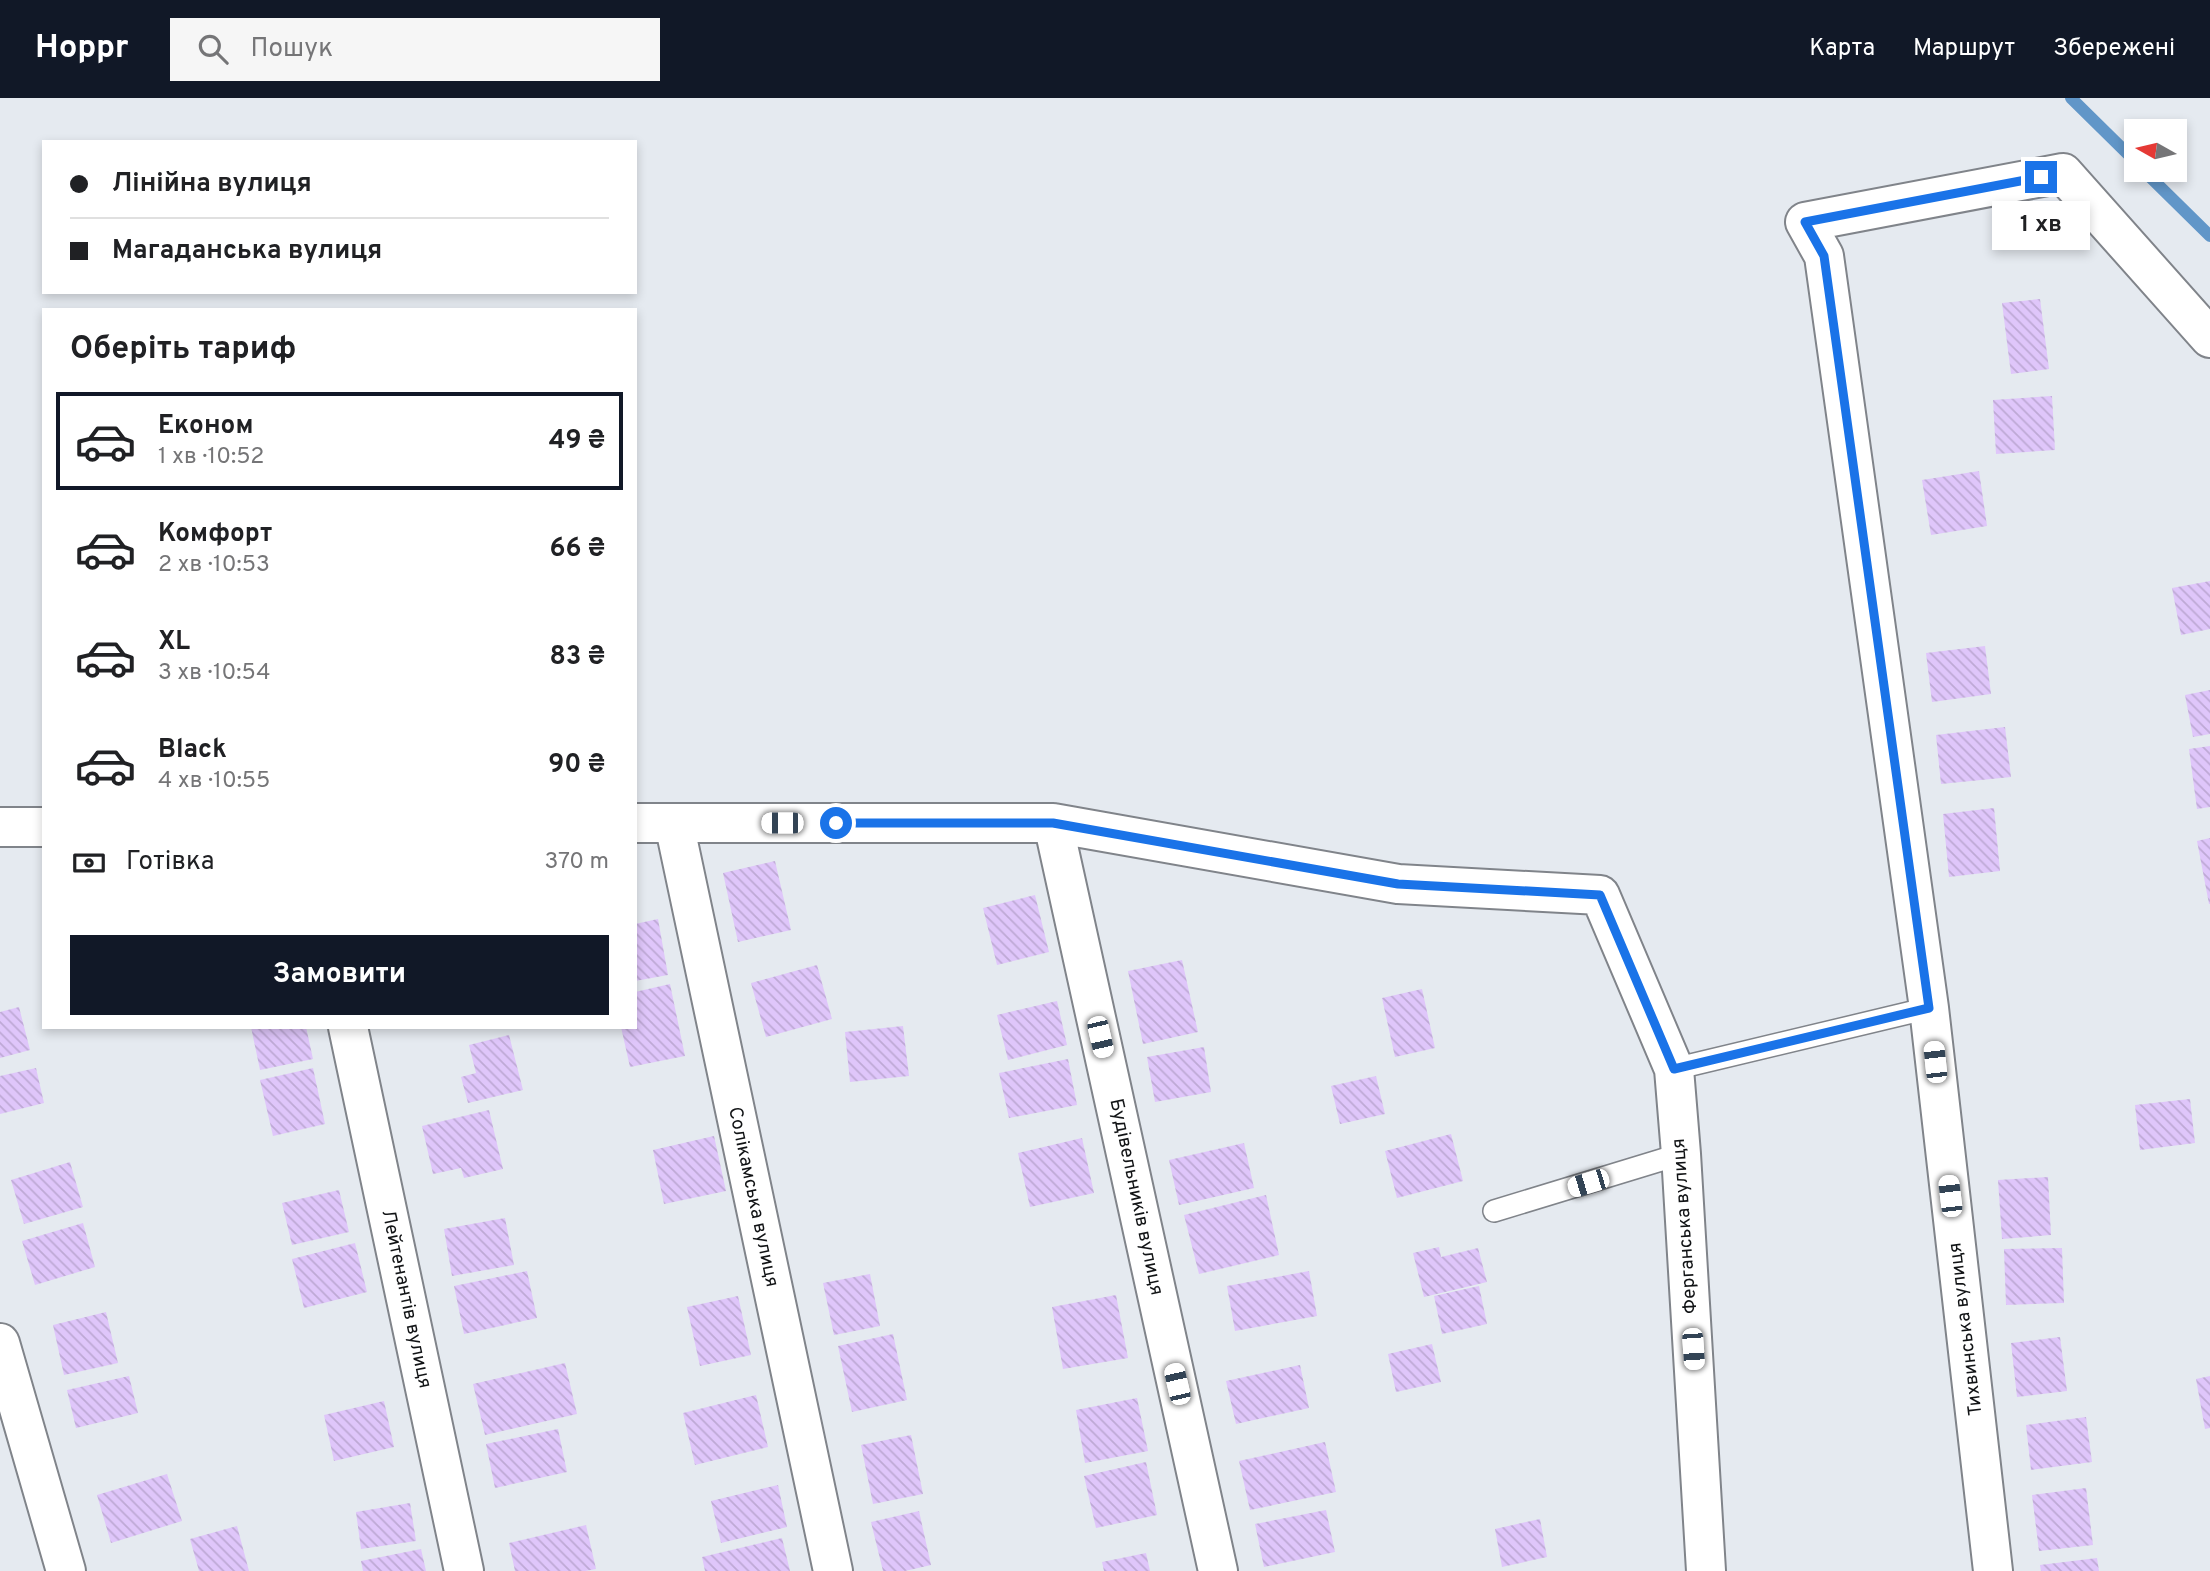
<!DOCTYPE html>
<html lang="uk">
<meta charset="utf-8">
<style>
body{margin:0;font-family:Overpass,sans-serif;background:#f6f6f6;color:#202124;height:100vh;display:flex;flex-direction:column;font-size:26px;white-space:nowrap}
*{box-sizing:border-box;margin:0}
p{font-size:23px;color:#757577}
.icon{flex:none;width:38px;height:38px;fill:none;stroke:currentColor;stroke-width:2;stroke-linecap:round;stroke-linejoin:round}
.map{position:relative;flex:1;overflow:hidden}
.side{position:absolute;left:42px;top:210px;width:595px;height:721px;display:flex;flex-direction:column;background:#fff;border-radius:0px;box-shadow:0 4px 10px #0003}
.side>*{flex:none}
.banner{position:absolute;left:42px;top:42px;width:595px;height:154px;border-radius:0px;box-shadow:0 4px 10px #0003;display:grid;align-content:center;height:154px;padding:0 28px;background:#fff}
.needle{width:46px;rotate:278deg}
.controls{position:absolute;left:2124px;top:21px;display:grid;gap:14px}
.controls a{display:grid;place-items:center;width:63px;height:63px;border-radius:0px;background:#fff;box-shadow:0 4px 10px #0003;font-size:35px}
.end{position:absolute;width:32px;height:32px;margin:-16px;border:9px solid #1a73e8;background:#fff;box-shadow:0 0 0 4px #fff}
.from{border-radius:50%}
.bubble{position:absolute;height:49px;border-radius:0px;background:#fff;box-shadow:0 4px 10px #0003;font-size:23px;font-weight:700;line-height:49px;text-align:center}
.car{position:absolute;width:21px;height:42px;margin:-21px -10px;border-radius:9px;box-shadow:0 0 5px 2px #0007;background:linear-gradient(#fff 24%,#345 0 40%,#fff 0 76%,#345 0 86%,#fff 0)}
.banner b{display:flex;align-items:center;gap:24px;height:66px;font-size:26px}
.banner b+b{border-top:2px solid #e0e0e0}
.banner i{width:18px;height:18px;background:#202124}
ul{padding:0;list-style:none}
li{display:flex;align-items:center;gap:21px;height:98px;margin:0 14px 10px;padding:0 14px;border:4px solid transparent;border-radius:0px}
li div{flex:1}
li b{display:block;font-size:26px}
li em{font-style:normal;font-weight:700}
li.on{border-color:#111827}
li>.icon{width:63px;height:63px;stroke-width:1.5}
h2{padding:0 28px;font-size:32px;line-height:84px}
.pay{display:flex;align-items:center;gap:18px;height:77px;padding:0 28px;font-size:26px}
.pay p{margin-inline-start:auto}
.action{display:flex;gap:14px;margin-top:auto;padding:14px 28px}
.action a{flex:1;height:80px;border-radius:0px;background:#111827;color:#fff;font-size:28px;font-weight:700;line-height:80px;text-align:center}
header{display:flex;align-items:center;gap:42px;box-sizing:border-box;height:98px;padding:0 35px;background:#111827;color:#fff}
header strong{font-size:33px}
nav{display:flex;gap:38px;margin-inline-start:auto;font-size:24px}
.search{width:490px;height:63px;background:#f6f6f6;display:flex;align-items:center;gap:18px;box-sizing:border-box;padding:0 24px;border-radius:0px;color:#757577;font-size:26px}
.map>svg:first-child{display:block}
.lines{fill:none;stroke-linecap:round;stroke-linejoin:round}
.stream{stroke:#6196c8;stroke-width:12}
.building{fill:url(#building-back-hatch)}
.service-casing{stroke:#80848a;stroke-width:24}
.minor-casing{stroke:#80848a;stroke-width:42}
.service{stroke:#fff;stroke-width:21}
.minor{stroke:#fff;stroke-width:38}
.route{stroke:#1a73e8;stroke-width:9}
.labels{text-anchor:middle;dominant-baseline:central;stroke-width:5;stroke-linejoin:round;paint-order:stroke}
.street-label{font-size:19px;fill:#111315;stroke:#fff}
</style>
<header>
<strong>Hoppr</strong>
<div class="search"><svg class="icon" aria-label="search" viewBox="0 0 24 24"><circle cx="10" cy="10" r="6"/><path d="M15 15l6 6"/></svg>Пошук</div>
<nav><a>Карта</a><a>Маршрут</a><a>Збережені</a></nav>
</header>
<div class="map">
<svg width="2210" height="1473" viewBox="0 0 2210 1473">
<defs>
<pattern id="building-back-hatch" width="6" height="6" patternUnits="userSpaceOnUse" patternTransform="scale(1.75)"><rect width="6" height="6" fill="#dfc6fa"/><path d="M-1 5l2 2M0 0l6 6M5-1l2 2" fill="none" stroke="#bea9d5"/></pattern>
</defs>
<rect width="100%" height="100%" fill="#e5eaf0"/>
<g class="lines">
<path class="stream" d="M 2071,0 L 2137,65
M 2143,72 L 2210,138"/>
</g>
<path class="building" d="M 2040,201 L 2049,271 L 2011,276 L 2002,205 Z
M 2052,298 L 2055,352 L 1996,356 L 1993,302 Z
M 1979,373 L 1987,428 L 1931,437 L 1922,382 Z
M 2210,483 L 2210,531 L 2181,537 L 2172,490 Z
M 1985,548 L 1991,596 L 1932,604 L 1926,555 Z
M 2210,592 L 2210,636 L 2193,639 L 2185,597 Z
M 2005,629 L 2011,679 L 1941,686 L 1936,637 Z
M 2210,648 L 2210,709 L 2197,711 L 2189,651 Z
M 1994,710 L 2000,773 L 1949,779 L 1943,716 Z
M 2210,740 L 2210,806 L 2209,806 L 2197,743 Z
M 775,763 L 791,832 L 738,844 L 723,775 Z
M 1035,797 L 1049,854 L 997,867 L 983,810 Z
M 658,821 L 668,877 L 635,883 L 635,826 Z
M 1182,862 L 1198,934 L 1143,946 L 1128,873 Z
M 817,867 L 832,921 L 766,939 L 751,885 Z
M 670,886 L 685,958 L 630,969 L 621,929 L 635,929 L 635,894 Z
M 1422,891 L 1435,950 L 1395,959 L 1382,900 Z
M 1057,903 L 1067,947 L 1008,962 L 997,917 Z
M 19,909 L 30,952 L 0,960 L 0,914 Z
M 903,928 L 909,978 L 850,984 L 845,934 Z
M 251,929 L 306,929 L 313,961 L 260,972 Z
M 509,937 L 523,992 L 468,1005 L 461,979 L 476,975 L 469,947 Z
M 1204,949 L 1211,994 L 1155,1004 L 1147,959 Z
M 1068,961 L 1077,1007 L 1009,1020 L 999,975 Z
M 36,970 L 44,1005 L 0,1016 L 0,978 Z
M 313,970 L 325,1026 L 273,1038 L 260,982 Z
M 1376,978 L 1385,1016 L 1340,1026 L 1331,988 Z
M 2190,1001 L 2195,1045 L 2140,1052 L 2135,1007 Z
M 489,1012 L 503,1071 L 464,1080 L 461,1070 L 433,1076 L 422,1028 Z
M 1451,1036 L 1463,1083 L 1397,1100 L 1385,1053 Z
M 714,1038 L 726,1093 L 664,1106 L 653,1052 Z
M 1082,1040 L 1094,1095 L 1030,1109 L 1018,1055 Z
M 1244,1045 L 1254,1090 L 1179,1107 L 1169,1062 Z
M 70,1064 L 83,1109 L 24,1126 L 11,1082 Z
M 2048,1079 L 2051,1137 L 2002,1141 L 1998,1082 Z
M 339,1092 L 349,1134 L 292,1147 L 282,1105 Z
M 1266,1097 L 1279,1157 L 1199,1176 L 1184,1117 Z
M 505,1120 L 514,1167 L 452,1178 L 444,1131 Z
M 83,1125 L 95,1169 L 35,1187 L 22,1143 Z
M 355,1145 L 367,1194 L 304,1210 L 292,1161 Z
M 1439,1149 L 1441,1159 L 1478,1150 L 1487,1184 L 1424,1199 L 1413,1155 Z
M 2062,1150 L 2064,1205 L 2006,1207 L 2004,1151 Z
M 527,1173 L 537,1220 L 464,1236 L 454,1188 Z
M 1309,1173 L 1317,1218 L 1235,1233 L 1227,1188 Z
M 870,1176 L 880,1228 L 834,1237 L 823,1185 Z
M 1479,1188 L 1487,1226 L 1442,1236 L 1434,1198 Z
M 1116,1197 L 1128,1260 L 1063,1271 L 1052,1209 Z
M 738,1198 L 751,1257 L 700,1268 L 687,1209 Z
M 106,1214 L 118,1265 L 64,1277 L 53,1227 Z
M 893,1236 L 907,1302 L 852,1314 L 838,1248 Z
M 2060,1239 L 2067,1293 L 2017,1299 L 2011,1245 Z
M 1432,1246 L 1441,1284 L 1396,1294 L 1388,1256 Z
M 565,1265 L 577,1316 L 485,1337 L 473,1286 Z
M 1300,1267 L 1309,1310 L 1236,1326 L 1226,1283 Z
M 129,1278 L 138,1315 L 76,1330 L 67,1292 Z
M 2210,1278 L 2210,1330 L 2205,1331 L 2196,1281 Z
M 756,1297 L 768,1349 L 695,1367 L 683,1315 Z
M 1137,1300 L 1148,1353 L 1085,1365 L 1076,1312 Z
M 384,1303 L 394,1349 L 334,1363 L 324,1317 Z
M 2086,1319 L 2092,1364 L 2031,1372 L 2026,1327 Z
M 558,1331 L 567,1374 L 495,1390 L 486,1346 Z
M 911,1337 L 923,1396 L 873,1406 L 861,1347 Z
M 1325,1344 L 1336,1394 L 1250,1412 L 1239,1363 Z
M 1146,1364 L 1157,1417 L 1096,1430 L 1084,1378 Z
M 167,1376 L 182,1423 L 111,1445 L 97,1397 Z
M 778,1387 L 787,1429 L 721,1445 L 711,1403 Z
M 2086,1390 L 2093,1447 L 2039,1453 L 2032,1397 Z
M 410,1405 L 416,1443 L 361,1451 L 356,1414 Z
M 1326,1412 L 1335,1454 L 1264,1469 L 1255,1426 Z
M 919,1413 L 931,1467 L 905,1473 L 883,1473 L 871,1424 Z
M 1540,1421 L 1547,1459 L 1502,1469 L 1495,1431 Z
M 586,1427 L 596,1471 L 585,1473 L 515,1473 L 509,1445 Z
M 237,1428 L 249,1473 L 199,1473 L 190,1441 Z
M 782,1440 L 790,1473 L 705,1473 L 702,1459 Z
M 421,1451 L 426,1473 L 363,1473 L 361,1463 Z
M 1146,1455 L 1150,1473 L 1104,1473 L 1102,1464 Z
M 2097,1460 L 2099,1473 L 2041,1473 L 2040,1467 Z"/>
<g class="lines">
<defs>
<path id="service" d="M 1674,971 L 1929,910
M 1494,1113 L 1681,1056"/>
<path id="minor" d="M 635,725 L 1053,725 L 1398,786 L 1600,797 L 1674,971 L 1681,1056 L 1706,1473
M 674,725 L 833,1473
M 1053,725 L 1218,1473
M 0,729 L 44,729
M 348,929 L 464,1473
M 0,1245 L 66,1473
M 1993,1473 L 1929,910 L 1824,158 L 1805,124 L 2063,75 L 2210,240"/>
</defs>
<use href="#service" class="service-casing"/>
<use href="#minor" class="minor-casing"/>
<use href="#service" class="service"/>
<use href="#minor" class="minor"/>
</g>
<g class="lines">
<path class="route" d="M 836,725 L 1053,725 L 1398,786 L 1600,797 L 1674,971 L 1929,910 L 1824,158 L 1805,124 L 2041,79"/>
</g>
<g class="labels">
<g class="street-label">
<text transform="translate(753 1099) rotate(78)">Солікамська вулиця</text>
<text transform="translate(1136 1099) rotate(78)">Будівельників вулиця</text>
<text transform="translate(1685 1128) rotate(-94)">Ферганська вулиця</text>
<text transform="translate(406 1201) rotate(78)">Лейтенантів вулиця</text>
<text transform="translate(1966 1231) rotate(-97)">Тихвинська вулиця</text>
</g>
</g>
</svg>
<div class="controls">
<a><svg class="needle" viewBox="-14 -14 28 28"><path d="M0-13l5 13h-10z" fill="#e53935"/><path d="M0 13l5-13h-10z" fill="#757577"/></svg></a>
</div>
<i class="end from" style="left:836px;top:725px"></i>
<i class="end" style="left:2041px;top:79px"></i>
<div class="bubble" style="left:1992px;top:103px;width:98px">1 хв</div>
<i class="car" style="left:782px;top:725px;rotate:270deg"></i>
<i class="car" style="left:1100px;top:939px;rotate:167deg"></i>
<i class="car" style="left:1935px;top:964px;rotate:354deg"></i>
<i class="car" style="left:1588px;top:1085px;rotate:253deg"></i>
<i class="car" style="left:1950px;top:1098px;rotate:353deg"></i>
<i class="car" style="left:1693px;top:1251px;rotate:176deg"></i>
<i class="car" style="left:1177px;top:1286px;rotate:347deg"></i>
<div class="banner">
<b><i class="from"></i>Лінійна вулиця</b>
<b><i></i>Магаданська вулиця</b>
</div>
<section class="side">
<h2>Оберіть тариф</h2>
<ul>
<li class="on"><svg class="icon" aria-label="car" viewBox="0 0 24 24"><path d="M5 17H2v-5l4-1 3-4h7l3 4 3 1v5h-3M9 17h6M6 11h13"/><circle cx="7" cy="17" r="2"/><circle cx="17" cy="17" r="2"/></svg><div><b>Економ</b><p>1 хв · 10:52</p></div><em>49 ₴</em></li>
<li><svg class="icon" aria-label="car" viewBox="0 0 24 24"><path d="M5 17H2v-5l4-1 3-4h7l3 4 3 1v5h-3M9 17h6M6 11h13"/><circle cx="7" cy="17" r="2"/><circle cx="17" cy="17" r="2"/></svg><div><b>Комфорт</b><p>2 хв · 10:53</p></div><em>66 ₴</em></li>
<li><svg class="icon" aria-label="car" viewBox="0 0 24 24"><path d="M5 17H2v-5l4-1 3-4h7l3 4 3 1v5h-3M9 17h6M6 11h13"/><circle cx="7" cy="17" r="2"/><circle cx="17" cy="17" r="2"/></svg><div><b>XL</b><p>3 хв · 10:54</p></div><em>83 ₴</em></li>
<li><svg class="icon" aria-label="car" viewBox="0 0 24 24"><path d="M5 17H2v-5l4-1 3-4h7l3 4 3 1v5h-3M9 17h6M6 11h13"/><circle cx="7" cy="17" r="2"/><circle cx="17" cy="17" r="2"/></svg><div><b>Black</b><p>4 хв · 10:55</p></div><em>90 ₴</em></li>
</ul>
<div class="pay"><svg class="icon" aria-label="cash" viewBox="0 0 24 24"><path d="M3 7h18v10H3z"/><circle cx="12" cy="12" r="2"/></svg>Готівка<p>370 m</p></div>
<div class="action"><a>Замовити</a></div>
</section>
</div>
